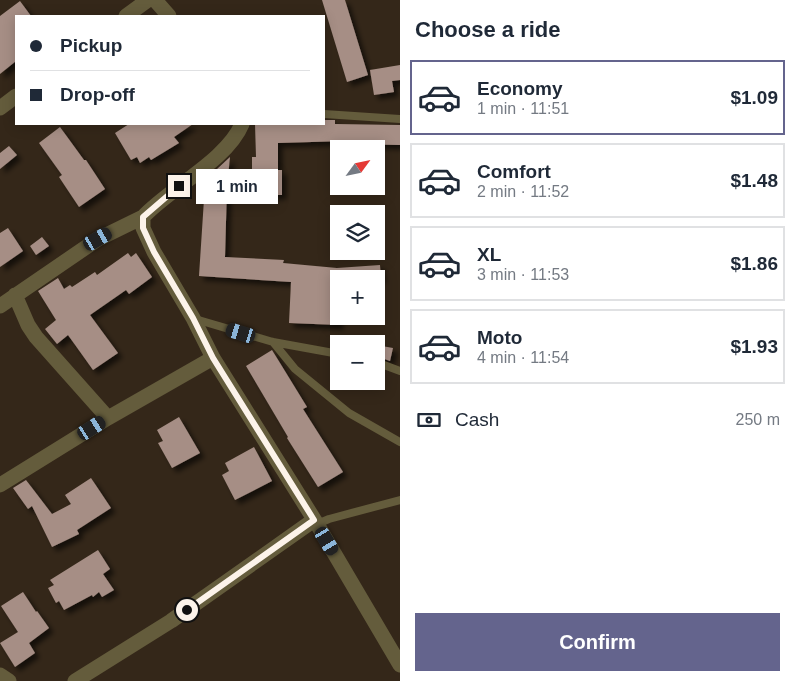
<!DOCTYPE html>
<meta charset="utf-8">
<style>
body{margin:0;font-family:Helvetica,sans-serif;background:#f6f6f7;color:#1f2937;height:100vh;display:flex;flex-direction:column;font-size:19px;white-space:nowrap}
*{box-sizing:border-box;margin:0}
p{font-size:16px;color:#747a83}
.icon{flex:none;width:28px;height:28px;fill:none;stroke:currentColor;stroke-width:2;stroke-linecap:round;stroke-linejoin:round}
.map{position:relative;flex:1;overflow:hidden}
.side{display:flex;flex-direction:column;background:#fff;width:395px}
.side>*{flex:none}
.guide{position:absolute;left:15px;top:15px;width:310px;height:110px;border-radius:0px;box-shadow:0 2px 12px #0003;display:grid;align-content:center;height:110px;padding:0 15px;background:#fff}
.needle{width:32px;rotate:57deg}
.buttons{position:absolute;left:330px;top:140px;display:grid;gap:10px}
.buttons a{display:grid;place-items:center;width:55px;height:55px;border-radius:0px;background:#fff;box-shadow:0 2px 12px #0003;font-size:25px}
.end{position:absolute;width:22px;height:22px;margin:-11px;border:6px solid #fcf3ea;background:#111;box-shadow:0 0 0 2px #111}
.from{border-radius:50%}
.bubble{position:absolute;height:35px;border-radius:0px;background:#fff;box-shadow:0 2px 12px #0003;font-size:16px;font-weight:700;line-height:35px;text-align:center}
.car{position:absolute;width:15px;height:30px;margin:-15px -8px;border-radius:6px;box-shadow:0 0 4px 1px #0007;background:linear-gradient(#222 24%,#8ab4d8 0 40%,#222 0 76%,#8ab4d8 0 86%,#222 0)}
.guide b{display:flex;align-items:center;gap:18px;height:48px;font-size:19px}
.guide b+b{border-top:1px solid #e0e1e3}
.guide i{width:12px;height:12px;background:#1f2937}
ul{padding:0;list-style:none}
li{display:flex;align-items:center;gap:15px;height:75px;margin:0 10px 8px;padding:0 5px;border:2px solid #e0e1e3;border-radius:0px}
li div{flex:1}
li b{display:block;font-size:19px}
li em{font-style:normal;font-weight:700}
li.active{border-color:#64648d}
li>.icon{width:45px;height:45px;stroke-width:1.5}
h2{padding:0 15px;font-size:22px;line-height:60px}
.pay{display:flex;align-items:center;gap:12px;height:55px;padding:0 15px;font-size:19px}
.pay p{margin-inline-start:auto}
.action{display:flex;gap:10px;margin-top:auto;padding:10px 15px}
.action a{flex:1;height:58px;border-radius:0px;background:#64648d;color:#fff;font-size:20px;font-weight:700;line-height:58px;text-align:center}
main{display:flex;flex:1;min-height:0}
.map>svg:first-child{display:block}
.building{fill:#a68e85;filter:url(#shadow)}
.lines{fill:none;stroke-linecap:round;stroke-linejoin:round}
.service{stroke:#645c3c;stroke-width:8}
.minor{stroke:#645c3c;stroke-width:15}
.route{stroke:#fcf3ea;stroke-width:6}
</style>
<main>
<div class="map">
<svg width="400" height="681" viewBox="0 0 400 681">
<defs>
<filter id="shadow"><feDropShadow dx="4.5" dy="4.5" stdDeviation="2.5" flood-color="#0009"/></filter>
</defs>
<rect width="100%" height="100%" fill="#342719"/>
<path class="building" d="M 322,0 L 345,0 L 368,75 L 347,82 Z
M 20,1 L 31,16 L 16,16 L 16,61 L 0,74 L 0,16 Z
M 400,65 L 400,80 L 392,81 L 394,92 L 374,95 L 370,70 Z
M 324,120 L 335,120 L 335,124 L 400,125 L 400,145 L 345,144 L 345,141 L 278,143 L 278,170 L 282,170 L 282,195 L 252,195 L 252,157 L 256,157 L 255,124 L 324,124 Z
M 129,124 L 193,124 L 174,137 L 179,143 L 151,160 L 149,157 L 140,163 L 137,157 L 131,160 L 115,133 Z
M 60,127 L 84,160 L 86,160 L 105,189 L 79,207 L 59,177 L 62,175 L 39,143 Z
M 9,146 L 17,155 L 0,169 L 0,153 Z
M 230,157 L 227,186 L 225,257 L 284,260 L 283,263 L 337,268 L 380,265 L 381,279 L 339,279 L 339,325 L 289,323 L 291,282 L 199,276 L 205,184 L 215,185 L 217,169 Z
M 8,228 L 23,251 L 0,267 L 0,233 Z
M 42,237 L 49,246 L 36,255 L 30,246 Z
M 128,253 L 131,257 L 136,253 L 152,277 L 129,294 L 126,290 L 90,315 L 118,353 L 93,370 L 68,335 L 57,344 L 45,329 L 56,320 L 38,291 L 58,278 L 64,289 L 70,285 L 72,287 L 95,272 L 97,275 Z
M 376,345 L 393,348 L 390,361 L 376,356 Z
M 272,350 L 307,407 L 303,409 L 343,472 L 318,487 L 287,438 L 288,437 L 246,366 Z
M 179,417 L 200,453 L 172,468 L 158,443 L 163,441 L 157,430 Z
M 254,447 L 272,481 L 235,500 L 222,475 L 229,471 L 225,463 Z
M 91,478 L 111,508 L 77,530 L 79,534 L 52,547 L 32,506 L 28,509 L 13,488 L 26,480 L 52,514 L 71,504 L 65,495 Z
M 98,550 L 110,569 L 103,574 L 114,590 L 102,597 L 99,592 L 93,597 L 92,595 L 64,610 L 59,601 L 56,603 L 48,588 L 54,585 L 50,580 Z
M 23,592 L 36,612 L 37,611 L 49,628 L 29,643 L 35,653 L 15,667 L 0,643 L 18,632 L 1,606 Z"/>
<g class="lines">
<path class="service" d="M 324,114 L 400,119
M 195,319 L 273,342 L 339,354
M 273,342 L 295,369 L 349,413 L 400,442
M 376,362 L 400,371
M 317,524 L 329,519 L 400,500"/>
<path class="minor" d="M 155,0 L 169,16
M 126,16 L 148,0
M 0,108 L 16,96
M 242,124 C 227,160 170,188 143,217 L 143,228 L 154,252 L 193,318 L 213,358 L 317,524 L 400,665
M 15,295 L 28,325 L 36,337 L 108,418
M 0,306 L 98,239 L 143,217
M 0,485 L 108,418 L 213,358
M 0,675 L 9,681
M 75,681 L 171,621 L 314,520"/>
</g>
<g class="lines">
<path class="route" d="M 179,186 L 143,217 L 143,228 L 154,252 L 193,318 L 213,358 L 314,520 L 187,610"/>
</g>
</svg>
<div class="buttons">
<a><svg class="needle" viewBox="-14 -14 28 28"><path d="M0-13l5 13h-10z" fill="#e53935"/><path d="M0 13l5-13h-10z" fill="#747a83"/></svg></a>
<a><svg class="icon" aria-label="layers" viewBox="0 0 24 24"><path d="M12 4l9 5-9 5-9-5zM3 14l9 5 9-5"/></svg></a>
<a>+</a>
<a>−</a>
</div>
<i class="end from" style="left:187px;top:610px"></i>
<i class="end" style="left:179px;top:186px"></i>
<div class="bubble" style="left:196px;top:169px;width:82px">1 min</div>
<i class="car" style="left:98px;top:239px;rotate:60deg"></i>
<i class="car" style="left:241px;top:333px;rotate:287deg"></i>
<i class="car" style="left:92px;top:428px;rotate:58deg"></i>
<i class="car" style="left:327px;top:541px;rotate:149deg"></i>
<div class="guide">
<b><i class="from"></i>Pickup</b>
<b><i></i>Drop-off</b>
</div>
</div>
<section class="side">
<h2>Choose a ride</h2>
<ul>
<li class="active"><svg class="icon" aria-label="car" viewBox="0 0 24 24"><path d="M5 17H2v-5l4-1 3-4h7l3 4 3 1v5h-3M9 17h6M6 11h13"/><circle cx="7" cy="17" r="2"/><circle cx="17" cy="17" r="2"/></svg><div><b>Economy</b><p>1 min · 11:51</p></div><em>$1.09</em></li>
<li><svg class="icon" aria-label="car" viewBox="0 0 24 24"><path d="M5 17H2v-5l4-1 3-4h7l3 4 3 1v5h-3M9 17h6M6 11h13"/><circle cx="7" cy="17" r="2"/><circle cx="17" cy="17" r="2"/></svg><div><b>Comfort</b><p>2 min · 11:52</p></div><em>$1.48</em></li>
<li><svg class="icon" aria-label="car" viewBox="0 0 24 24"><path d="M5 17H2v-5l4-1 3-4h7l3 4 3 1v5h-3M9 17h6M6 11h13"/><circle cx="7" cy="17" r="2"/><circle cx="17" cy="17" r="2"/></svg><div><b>XL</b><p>3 min · 11:53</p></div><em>$1.86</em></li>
<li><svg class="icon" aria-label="car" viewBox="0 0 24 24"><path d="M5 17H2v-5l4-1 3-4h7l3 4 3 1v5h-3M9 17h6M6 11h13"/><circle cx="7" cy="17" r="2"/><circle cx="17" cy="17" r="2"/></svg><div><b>Moto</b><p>4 min · 11:54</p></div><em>$1.93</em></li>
</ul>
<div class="pay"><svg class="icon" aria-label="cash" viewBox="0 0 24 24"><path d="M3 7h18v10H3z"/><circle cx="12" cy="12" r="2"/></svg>Cash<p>250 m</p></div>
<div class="action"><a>Confirm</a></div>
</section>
</main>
